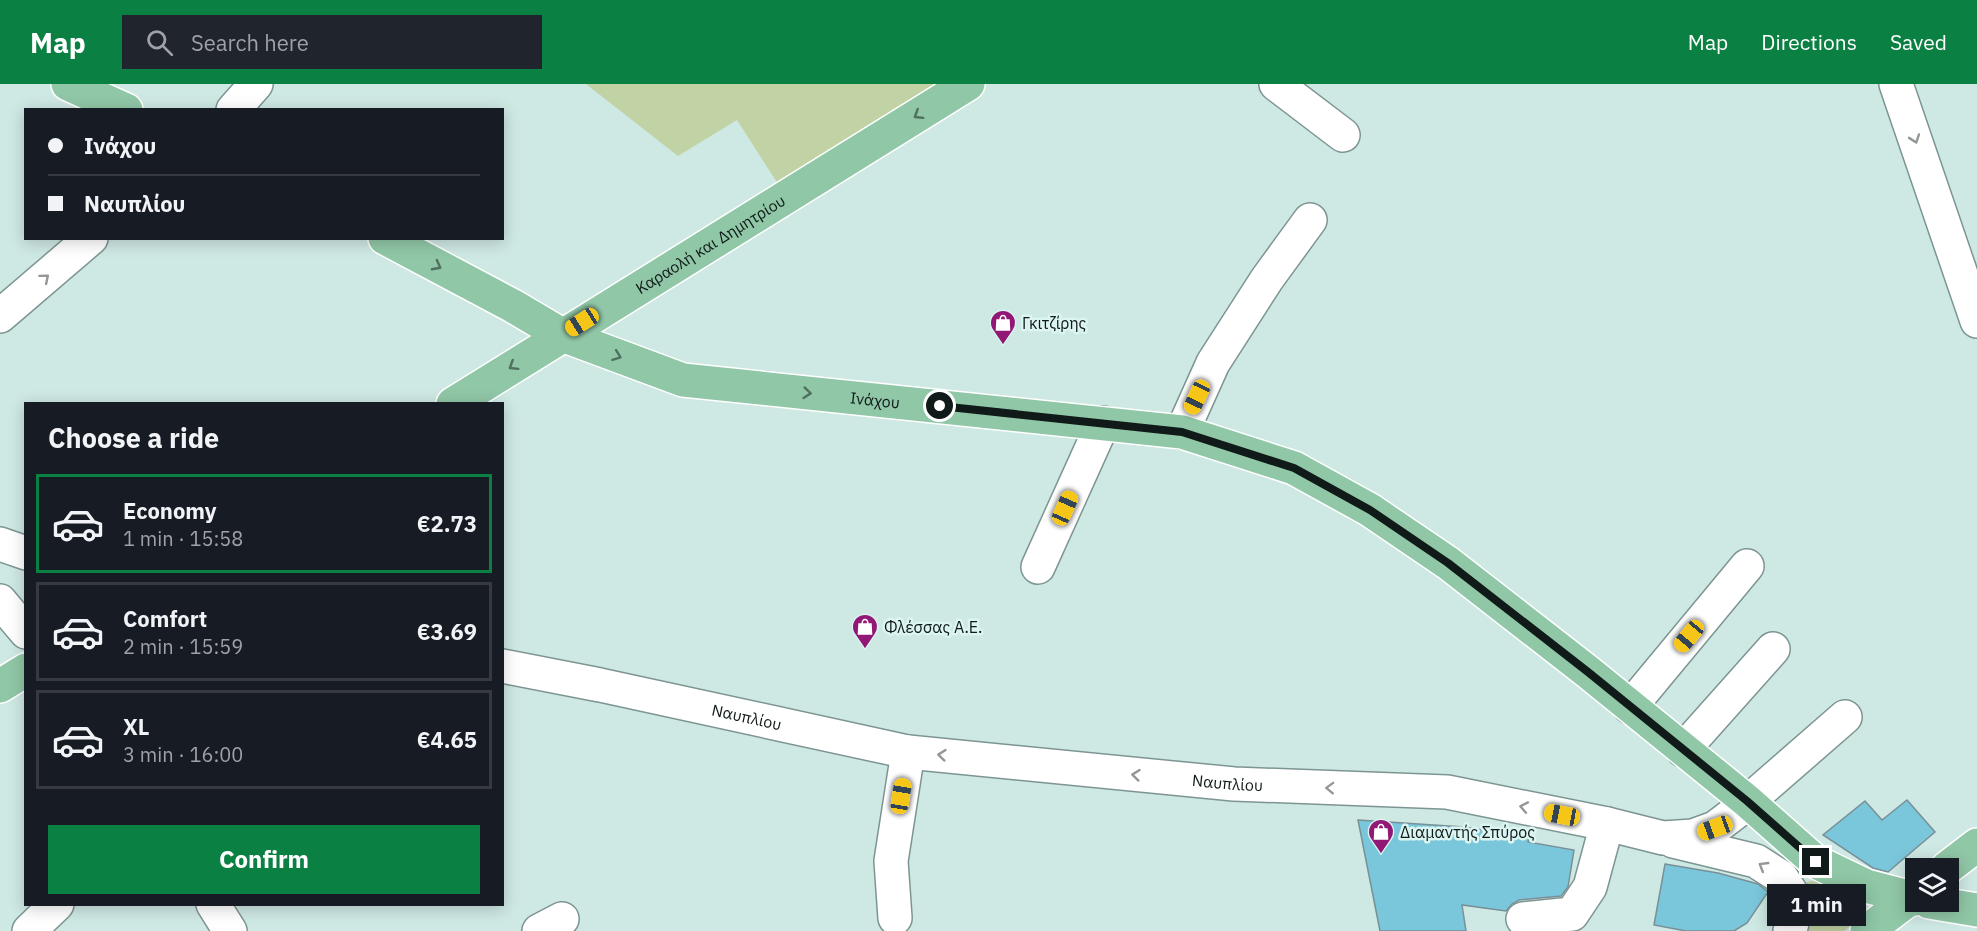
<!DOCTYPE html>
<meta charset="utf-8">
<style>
body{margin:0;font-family:"IBM Plex Sans",sans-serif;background:#20242c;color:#f1f3f6;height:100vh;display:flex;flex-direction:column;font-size:22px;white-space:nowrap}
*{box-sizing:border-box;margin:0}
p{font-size:20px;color:#9ea1a6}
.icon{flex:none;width:33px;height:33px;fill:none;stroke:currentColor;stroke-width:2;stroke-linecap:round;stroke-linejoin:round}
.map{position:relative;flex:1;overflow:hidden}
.drawer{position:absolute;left:24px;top:318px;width:480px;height:504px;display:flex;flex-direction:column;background:#171b24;border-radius:0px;box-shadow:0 3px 15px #0003}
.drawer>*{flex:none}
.hud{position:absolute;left:24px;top:24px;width:480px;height:132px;border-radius:0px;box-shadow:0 3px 15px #0003;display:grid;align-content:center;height:132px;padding:0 24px;background:#171b24}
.tools{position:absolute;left:1905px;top:774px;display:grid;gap:12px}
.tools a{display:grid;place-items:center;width:54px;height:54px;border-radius:0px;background:#171b24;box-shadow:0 3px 15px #0003;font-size:30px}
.end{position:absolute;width:27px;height:27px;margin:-14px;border:8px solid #101a18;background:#fff;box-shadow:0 0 0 3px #fff}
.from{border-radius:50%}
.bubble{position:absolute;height:42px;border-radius:0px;background:#171b24;box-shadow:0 3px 15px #0003;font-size:20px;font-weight:700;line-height:42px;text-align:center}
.car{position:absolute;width:18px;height:36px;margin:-18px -9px;border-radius:8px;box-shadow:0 0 4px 2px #0007;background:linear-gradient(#f5c518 24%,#345 0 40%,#f5c518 0 76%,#345 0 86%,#f5c518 0)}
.hud b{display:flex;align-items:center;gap:21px;height:57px;font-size:22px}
.hud b+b{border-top:2px solid #363941}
.hud i{width:15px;height:15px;background:#f1f3f6}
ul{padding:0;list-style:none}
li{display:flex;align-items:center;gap:18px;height:99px;margin:0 12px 9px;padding:0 12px;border:3px solid #363941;border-radius:0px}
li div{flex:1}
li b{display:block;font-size:22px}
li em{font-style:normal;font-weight:700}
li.active{border-color:#0b8043}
li>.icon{width:54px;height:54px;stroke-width:1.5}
h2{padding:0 24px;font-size:27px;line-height:72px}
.primary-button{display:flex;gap:12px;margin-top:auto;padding:12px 24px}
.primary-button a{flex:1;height:69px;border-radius:0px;background:#0b8043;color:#fff;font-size:24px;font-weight:700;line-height:69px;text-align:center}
header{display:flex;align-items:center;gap:36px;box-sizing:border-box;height:84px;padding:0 30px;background:#0b8043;color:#fff}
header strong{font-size:28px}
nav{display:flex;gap:33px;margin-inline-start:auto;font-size:21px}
.search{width:420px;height:54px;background:#20242c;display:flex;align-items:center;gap:15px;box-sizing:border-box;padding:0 21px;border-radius:0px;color:#9ea1a6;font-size:22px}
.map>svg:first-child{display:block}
.green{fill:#c1d2a5}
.building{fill:#7ac6db;stroke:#799096;stroke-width:1.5}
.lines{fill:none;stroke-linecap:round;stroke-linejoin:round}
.minor-casing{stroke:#7d9592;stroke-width:36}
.major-casing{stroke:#fff;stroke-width:36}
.minor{stroke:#fff;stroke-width:33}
.major{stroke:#90c7a7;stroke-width:33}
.oneway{stroke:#507060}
.oneway2{stroke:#939897}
.route{stroke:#101a18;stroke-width:8}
.labels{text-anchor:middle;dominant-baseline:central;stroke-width:5;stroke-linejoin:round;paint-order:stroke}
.street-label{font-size:16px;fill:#101a18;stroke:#dbf5f2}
.poi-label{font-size:16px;fill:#101a18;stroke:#dbf5f2;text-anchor:start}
</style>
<header>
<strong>Map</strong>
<div class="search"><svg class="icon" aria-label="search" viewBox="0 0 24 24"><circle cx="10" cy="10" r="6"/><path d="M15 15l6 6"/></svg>Search here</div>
<nav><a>Map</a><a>Directions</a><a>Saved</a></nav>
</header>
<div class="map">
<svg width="1977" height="847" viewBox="0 0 1977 847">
<rect width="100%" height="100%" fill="#cee8e4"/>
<path class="green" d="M 586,0 L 937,0 L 778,100 L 737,36 L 678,72 Z
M 1815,796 L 1837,812 L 1871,826 L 1844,847 L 1806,847 L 1800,800 Z"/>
<path class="building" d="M 1907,716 L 1935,748 L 1888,788 L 1873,784 L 1823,751 L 1865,717 L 1882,736 Z
M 1358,736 L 1464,743 L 1529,753 L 1528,758 L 1574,766 L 1568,803 L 1561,812 L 1519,816 L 1512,820 L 1506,827 L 1462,821 L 1466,847 L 1380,847 Z
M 1665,780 L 1718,789 L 1758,800 L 1768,808 L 1747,839 L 1734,847 L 1686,847 L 1654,841 Z"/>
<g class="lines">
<defs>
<g id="minor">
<path d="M 1276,0 L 1343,51"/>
<path d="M 1896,0 L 1977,237"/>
<path d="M 233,26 L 256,0"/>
<path d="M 0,232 L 91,154"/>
<path d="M 1182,348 L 1213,279 L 1267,195 L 1310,136"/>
<path d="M 0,460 L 26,469"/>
<path d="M 1038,483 L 1103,339"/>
<path d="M 0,517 L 26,548"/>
<path id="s1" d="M 502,582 L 600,601 L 908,668 L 1234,700 L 1447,708 L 1607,740 L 1663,754 L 1693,752 L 1715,744 L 1736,728 L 1845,633"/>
<path d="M 1630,623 L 1747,482"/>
<path d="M 1683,666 L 1773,565"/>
<path d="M 1673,757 L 1756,777 L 1781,793 L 1790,807 L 1796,822 L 1790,847"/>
<path d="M 213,820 L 230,847"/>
<path d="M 895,834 L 891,777 L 908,668"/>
<path d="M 1523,835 L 1572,830 L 1590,803 L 1607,740"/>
<path d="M 29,847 L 57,820"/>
<path d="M 539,847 L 562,835"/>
</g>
<g id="major">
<path d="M 68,0 L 126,26"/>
<path id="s2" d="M 385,154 L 513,222 L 562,251 L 683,296 L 1182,348 L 1294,384 L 1370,426 L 1448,479 L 1588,588 L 1747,717 L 1816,778 L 1866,802 L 1916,815"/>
<path id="s3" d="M 453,320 L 968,0"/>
<path d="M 0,602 L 26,586"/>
<path d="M 1947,784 L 1977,761"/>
<path d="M 1929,818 L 1977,826"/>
<path d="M 1867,847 L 1916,810"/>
</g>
</defs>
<use href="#minor" class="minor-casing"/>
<use href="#major" class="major-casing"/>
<use href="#minor" class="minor"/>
<use href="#major" class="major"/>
</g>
<defs><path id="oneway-chevron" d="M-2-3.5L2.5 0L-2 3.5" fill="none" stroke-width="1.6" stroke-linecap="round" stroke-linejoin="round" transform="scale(1.5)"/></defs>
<g class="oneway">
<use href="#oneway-chevron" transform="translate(918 31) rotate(148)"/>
<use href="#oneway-chevron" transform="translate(437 182) rotate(28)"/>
<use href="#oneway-chevron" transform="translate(617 272) rotate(21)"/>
<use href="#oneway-chevron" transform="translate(513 282) rotate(148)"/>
<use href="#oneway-chevron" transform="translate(807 309) rotate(6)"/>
</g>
<g class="oneway2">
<use href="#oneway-chevron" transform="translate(1915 55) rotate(71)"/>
<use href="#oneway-chevron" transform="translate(45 194) rotate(-40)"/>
<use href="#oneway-chevron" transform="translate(942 671) rotate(-174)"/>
<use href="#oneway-chevron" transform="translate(1136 691) rotate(-174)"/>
<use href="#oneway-chevron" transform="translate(1330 704) rotate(-178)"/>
<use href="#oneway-chevron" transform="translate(1524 723) rotate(-169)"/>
<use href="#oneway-chevron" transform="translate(1763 782) rotate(-149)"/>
</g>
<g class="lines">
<path class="route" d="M 940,322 L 1182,348 L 1294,384 L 1370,426 L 1448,479 L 1588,588 L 1747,717 L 1816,778"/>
</g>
<defs>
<symbol id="shop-pin" viewBox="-11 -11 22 30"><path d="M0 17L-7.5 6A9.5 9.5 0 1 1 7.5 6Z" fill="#921875" stroke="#dbf5f2"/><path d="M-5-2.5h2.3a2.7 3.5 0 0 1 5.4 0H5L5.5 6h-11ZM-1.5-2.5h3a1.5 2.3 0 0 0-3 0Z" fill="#fff"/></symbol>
</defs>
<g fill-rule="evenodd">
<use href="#shop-pin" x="988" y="224" width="30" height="40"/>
<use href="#shop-pin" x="850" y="528" width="30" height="40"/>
<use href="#shop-pin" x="1366" y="733" width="30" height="40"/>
</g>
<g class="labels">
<g class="street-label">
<text stroke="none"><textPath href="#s3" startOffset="303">Καραολή και Δημητρίου</textPath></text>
<text stroke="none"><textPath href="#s2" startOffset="524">Ινάχου</textPath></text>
<text stroke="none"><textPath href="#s1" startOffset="250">Ναυπλίου</textPath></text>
<text stroke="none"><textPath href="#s1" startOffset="736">Ναυπλίου</textPath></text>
</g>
<g class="poi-label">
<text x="1022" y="239">Γκιτζίρης</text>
<text x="884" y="543">Φλέσσας Α.Ε.</text>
<text x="1400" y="748">Διαμαντής Σπύρος</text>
</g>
</g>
</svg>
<div class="tools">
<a><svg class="icon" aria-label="layers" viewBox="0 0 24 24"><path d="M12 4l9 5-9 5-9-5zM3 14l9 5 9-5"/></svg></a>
</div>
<i class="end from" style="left:940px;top:322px"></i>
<i class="end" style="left:1816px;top:778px"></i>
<div class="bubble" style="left:1767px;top:800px;width:99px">1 min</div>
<i class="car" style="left:582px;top:238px;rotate:238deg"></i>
<i class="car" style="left:1197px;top:313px;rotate:205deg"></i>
<i class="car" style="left:1065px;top:424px;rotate:24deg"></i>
<i class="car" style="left:1689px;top:552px;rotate:220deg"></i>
<i class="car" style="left:901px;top:712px;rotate:9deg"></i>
<i class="car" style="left:1562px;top:731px;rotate:281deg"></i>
<i class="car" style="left:1715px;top:744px;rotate:250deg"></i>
<div class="hud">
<b><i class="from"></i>Ινάχου</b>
<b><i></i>Ναυπλίου</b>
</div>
<section class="drawer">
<h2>Choose a ride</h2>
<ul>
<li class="active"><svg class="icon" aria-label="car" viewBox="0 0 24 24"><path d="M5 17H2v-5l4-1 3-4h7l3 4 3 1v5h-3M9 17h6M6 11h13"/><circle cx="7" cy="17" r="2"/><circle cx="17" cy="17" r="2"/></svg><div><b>Economy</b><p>1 min · 15:58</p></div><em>€2.73</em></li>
<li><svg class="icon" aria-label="car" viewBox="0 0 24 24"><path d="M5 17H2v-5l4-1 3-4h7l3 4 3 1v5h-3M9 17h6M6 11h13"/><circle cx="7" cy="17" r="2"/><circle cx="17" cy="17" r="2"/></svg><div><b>Comfort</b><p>2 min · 15:59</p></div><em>€3.69</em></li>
<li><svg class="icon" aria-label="car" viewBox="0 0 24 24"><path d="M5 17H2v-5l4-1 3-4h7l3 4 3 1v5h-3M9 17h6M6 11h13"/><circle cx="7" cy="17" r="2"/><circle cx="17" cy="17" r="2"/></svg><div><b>XL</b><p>3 min · 16:00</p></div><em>€4.65</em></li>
</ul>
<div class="primary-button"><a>Confirm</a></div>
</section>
</div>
